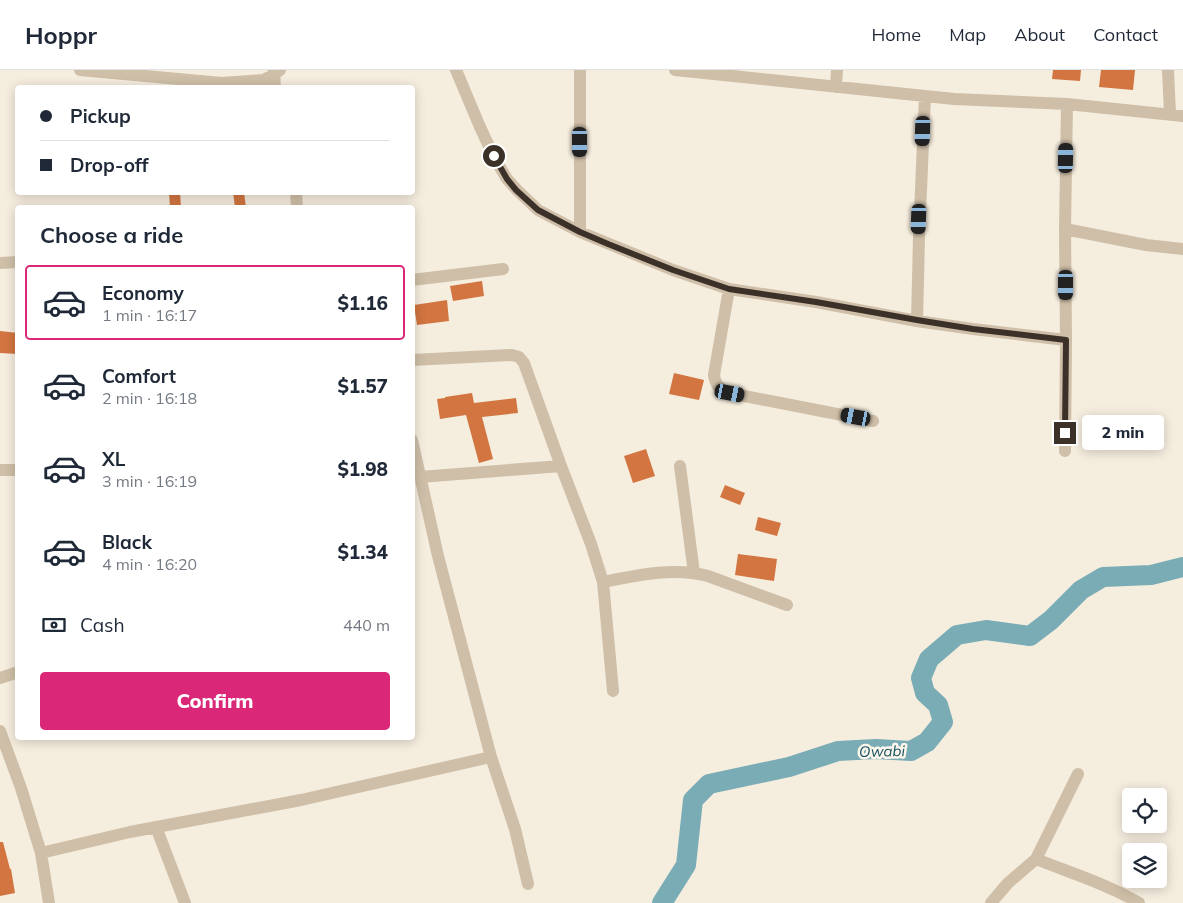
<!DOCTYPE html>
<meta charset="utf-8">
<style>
body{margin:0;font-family:Mulish,sans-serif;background:#f6f6f7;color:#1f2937;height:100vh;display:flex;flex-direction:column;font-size:19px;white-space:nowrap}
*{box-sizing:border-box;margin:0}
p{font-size:16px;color:#747a83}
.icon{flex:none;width:28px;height:28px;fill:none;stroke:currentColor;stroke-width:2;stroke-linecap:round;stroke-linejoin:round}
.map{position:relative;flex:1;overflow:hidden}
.sheet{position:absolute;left:15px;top:135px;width:400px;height:535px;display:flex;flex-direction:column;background:#fff;border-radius:5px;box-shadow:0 2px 12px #0003}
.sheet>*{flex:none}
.banner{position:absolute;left:15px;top:15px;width:400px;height:110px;border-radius:5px;box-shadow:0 2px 12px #0003;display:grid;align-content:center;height:110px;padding:0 25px;background:#fff}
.buttons{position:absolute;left:1122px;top:718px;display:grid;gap:10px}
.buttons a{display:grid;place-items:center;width:45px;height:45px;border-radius:5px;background:#fff;box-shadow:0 2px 12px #0003;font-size:25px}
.end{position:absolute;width:22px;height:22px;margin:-11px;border:6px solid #3b3129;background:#fff;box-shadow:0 0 0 2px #fff}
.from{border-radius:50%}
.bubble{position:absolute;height:35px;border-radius:5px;background:#fff;box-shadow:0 2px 12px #0003;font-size:16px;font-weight:800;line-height:35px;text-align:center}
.car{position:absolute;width:15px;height:30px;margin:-15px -8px;border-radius:6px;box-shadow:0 0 4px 1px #0007;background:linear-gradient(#222 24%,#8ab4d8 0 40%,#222 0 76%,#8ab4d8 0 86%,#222 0)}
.banner b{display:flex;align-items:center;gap:18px;height:48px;font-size:19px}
.banner b+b{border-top:1px solid #e0e1e3}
.banner i{width:12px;height:12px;background:#1f2937}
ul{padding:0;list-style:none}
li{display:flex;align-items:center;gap:15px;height:75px;margin:0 10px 8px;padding:0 15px;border:2px solid transparent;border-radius:5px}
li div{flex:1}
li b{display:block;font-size:19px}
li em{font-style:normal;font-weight:800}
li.on{border-color:#db2777}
li>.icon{width:45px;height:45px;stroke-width:1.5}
h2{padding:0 25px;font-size:22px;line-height:60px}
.pay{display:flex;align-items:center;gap:12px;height:55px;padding:0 25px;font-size:19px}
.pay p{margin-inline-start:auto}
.primary-button{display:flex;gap:10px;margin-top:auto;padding:10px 25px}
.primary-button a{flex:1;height:58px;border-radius:5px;background:#db2777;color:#fff;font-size:20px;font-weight:800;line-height:58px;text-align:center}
header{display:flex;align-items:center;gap:30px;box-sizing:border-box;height:70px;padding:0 25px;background:#fff;border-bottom:1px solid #e0e1e3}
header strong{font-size:24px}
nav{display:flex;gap:28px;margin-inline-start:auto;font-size:18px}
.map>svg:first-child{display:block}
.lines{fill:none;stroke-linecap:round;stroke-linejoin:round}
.river{stroke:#7aacb6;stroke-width:20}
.building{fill:#d27540}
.minor{stroke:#cfbfa8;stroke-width:12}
.route{stroke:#3b3129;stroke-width:6}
.labels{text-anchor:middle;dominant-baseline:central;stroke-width:5;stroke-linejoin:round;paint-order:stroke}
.water-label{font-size:15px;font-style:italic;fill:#1a5462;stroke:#fcf6ec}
</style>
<header>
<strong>Hoppr</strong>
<nav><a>Home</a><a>Map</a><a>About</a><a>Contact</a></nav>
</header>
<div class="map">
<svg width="1183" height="833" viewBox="0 0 1183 833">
<rect width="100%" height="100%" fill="#f5edde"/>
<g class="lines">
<path class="river" d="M 662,833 L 686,795 L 693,730 L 709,714 L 789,697 L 838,681 L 876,679 L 911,681 L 927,672 L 943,652 L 938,635 L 925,623 L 921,608 L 929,589 L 957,565 L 986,560 L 1030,566 L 1051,550 L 1081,520 L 1103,507 L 1151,505 L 1183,497"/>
</g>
<path class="building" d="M 1053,0 L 1081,0 L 1080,11 L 1052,9 Z
M 1101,0 L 1135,0 L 1133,20 L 1099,17 Z
M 169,122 L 180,122 L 181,138 L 170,138 Z
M 233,122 L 244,122 L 246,138 L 235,138 Z
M 482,211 L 484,226 L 453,231 L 450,216 Z
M 447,230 L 449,251 L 417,255 L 414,235 Z
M 0,261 L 18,263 L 18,284 L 0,283 Z
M 674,303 L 704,310 L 699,330 L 669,324 Z
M 472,323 L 474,333 L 516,328 L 518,343 L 482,347 L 493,389 L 479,393 L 466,345 L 440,349 L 437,329 L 445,328 L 445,327 Z
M 646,379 L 655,406 L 633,413 L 624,386 Z
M 725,415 L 745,423 L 740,435 L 720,427 Z
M 758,447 L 781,453 L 777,466 L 755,460 Z
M 738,484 L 777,489 L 774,511 L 735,505 Z
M 0,772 L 3,772 L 10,799 L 11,799 L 15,823 L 0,826 Z"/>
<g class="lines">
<path class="minor" d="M 80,0 L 222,13 L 263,10 L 274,5 L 280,0
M 274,0 L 275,18
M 456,0 L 480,57 L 494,87 L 507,109 L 517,120 L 538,140 L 580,162 L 673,200 L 729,219 L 816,232 L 917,251 L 973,259 L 1066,270
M 675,0 L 925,26 L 954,29 L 1067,34 L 1183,46
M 1168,0 L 1170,44
M 836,17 L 837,0
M 296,122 L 297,138
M 1065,159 L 1146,175 L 1183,179
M 580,162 L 580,0
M 0,193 L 18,192
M 412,210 L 503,199
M 729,219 L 714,305 C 716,317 719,318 729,323 L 873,351
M 917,251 L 919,167 L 925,26
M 412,290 L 512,285 L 519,287 L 524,293 L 561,396 L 591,474 L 603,512 L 613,621
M 412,370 L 438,486 L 491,687 L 515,759 L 528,814
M 1065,381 L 1066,270 L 1065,159 L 1067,34
M 680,396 L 694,503
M 0,400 L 18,400
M 420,407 L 561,396
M 603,512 C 638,505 673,497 708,506 L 787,535
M 0,608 L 18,602
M 0,661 L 21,718 L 41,783 L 49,833
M 156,757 L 185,833
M 41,783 L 130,762 L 301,730 L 491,687
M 1036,789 C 1071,803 1107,814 1139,833
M 991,833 L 1008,813 L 1036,789 L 1078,704"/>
</g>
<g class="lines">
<path class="route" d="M 494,86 L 507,109 L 516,120 L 538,140 L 580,162 L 608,174 L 673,200 L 729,219 L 816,232 L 917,250 L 973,259 L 1066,270 L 1065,363"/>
</g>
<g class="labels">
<g class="water-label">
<text transform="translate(882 681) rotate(-1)">Owabi</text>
</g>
</g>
</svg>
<div class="buttons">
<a><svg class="icon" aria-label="locate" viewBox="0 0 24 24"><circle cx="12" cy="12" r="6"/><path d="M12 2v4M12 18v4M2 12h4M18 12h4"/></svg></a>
<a><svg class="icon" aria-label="layers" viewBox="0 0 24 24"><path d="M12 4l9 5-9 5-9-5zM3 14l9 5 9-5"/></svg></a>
</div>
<i class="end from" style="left:494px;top:86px"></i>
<i class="end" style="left:1065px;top:363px"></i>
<div class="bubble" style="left:1082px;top:345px;width:82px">2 min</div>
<i class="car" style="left:923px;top:61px;rotate:182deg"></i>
<i class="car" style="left:580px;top:72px;rotate:180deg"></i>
<i class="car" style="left:1066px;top:88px;rotate:1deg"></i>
<i class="car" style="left:919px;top:149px;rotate:182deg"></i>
<i class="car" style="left:1066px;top:215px;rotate:180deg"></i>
<i class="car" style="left:730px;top:323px;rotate:101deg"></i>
<i class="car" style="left:856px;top:347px;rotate:281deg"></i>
<div class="banner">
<b><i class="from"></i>Pickup</b>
<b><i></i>Drop-off</b>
</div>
<section class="sheet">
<h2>Choose a ride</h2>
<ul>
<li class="on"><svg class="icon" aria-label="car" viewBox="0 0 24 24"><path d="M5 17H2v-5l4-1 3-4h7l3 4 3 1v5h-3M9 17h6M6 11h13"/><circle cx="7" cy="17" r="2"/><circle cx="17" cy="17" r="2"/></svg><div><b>Economy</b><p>1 min · 16:17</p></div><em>$1.16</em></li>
<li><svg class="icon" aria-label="car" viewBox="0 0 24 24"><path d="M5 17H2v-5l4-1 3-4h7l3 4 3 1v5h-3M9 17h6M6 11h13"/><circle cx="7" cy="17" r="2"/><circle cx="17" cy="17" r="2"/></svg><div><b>Comfort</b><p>2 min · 16:18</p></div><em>$1.57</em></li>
<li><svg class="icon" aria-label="car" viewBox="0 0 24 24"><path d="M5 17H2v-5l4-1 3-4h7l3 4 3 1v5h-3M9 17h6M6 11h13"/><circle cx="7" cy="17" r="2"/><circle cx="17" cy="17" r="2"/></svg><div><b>XL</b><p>3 min · 16:19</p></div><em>$1.98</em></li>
<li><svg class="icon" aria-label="car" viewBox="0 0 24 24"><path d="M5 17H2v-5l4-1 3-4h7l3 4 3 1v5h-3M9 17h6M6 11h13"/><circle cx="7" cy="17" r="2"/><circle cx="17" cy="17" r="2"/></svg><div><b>Black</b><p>4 min · 16:20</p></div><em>$1.34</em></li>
</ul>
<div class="pay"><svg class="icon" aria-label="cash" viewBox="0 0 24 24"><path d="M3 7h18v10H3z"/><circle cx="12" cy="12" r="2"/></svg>Cash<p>440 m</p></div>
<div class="primary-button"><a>Confirm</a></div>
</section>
</div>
